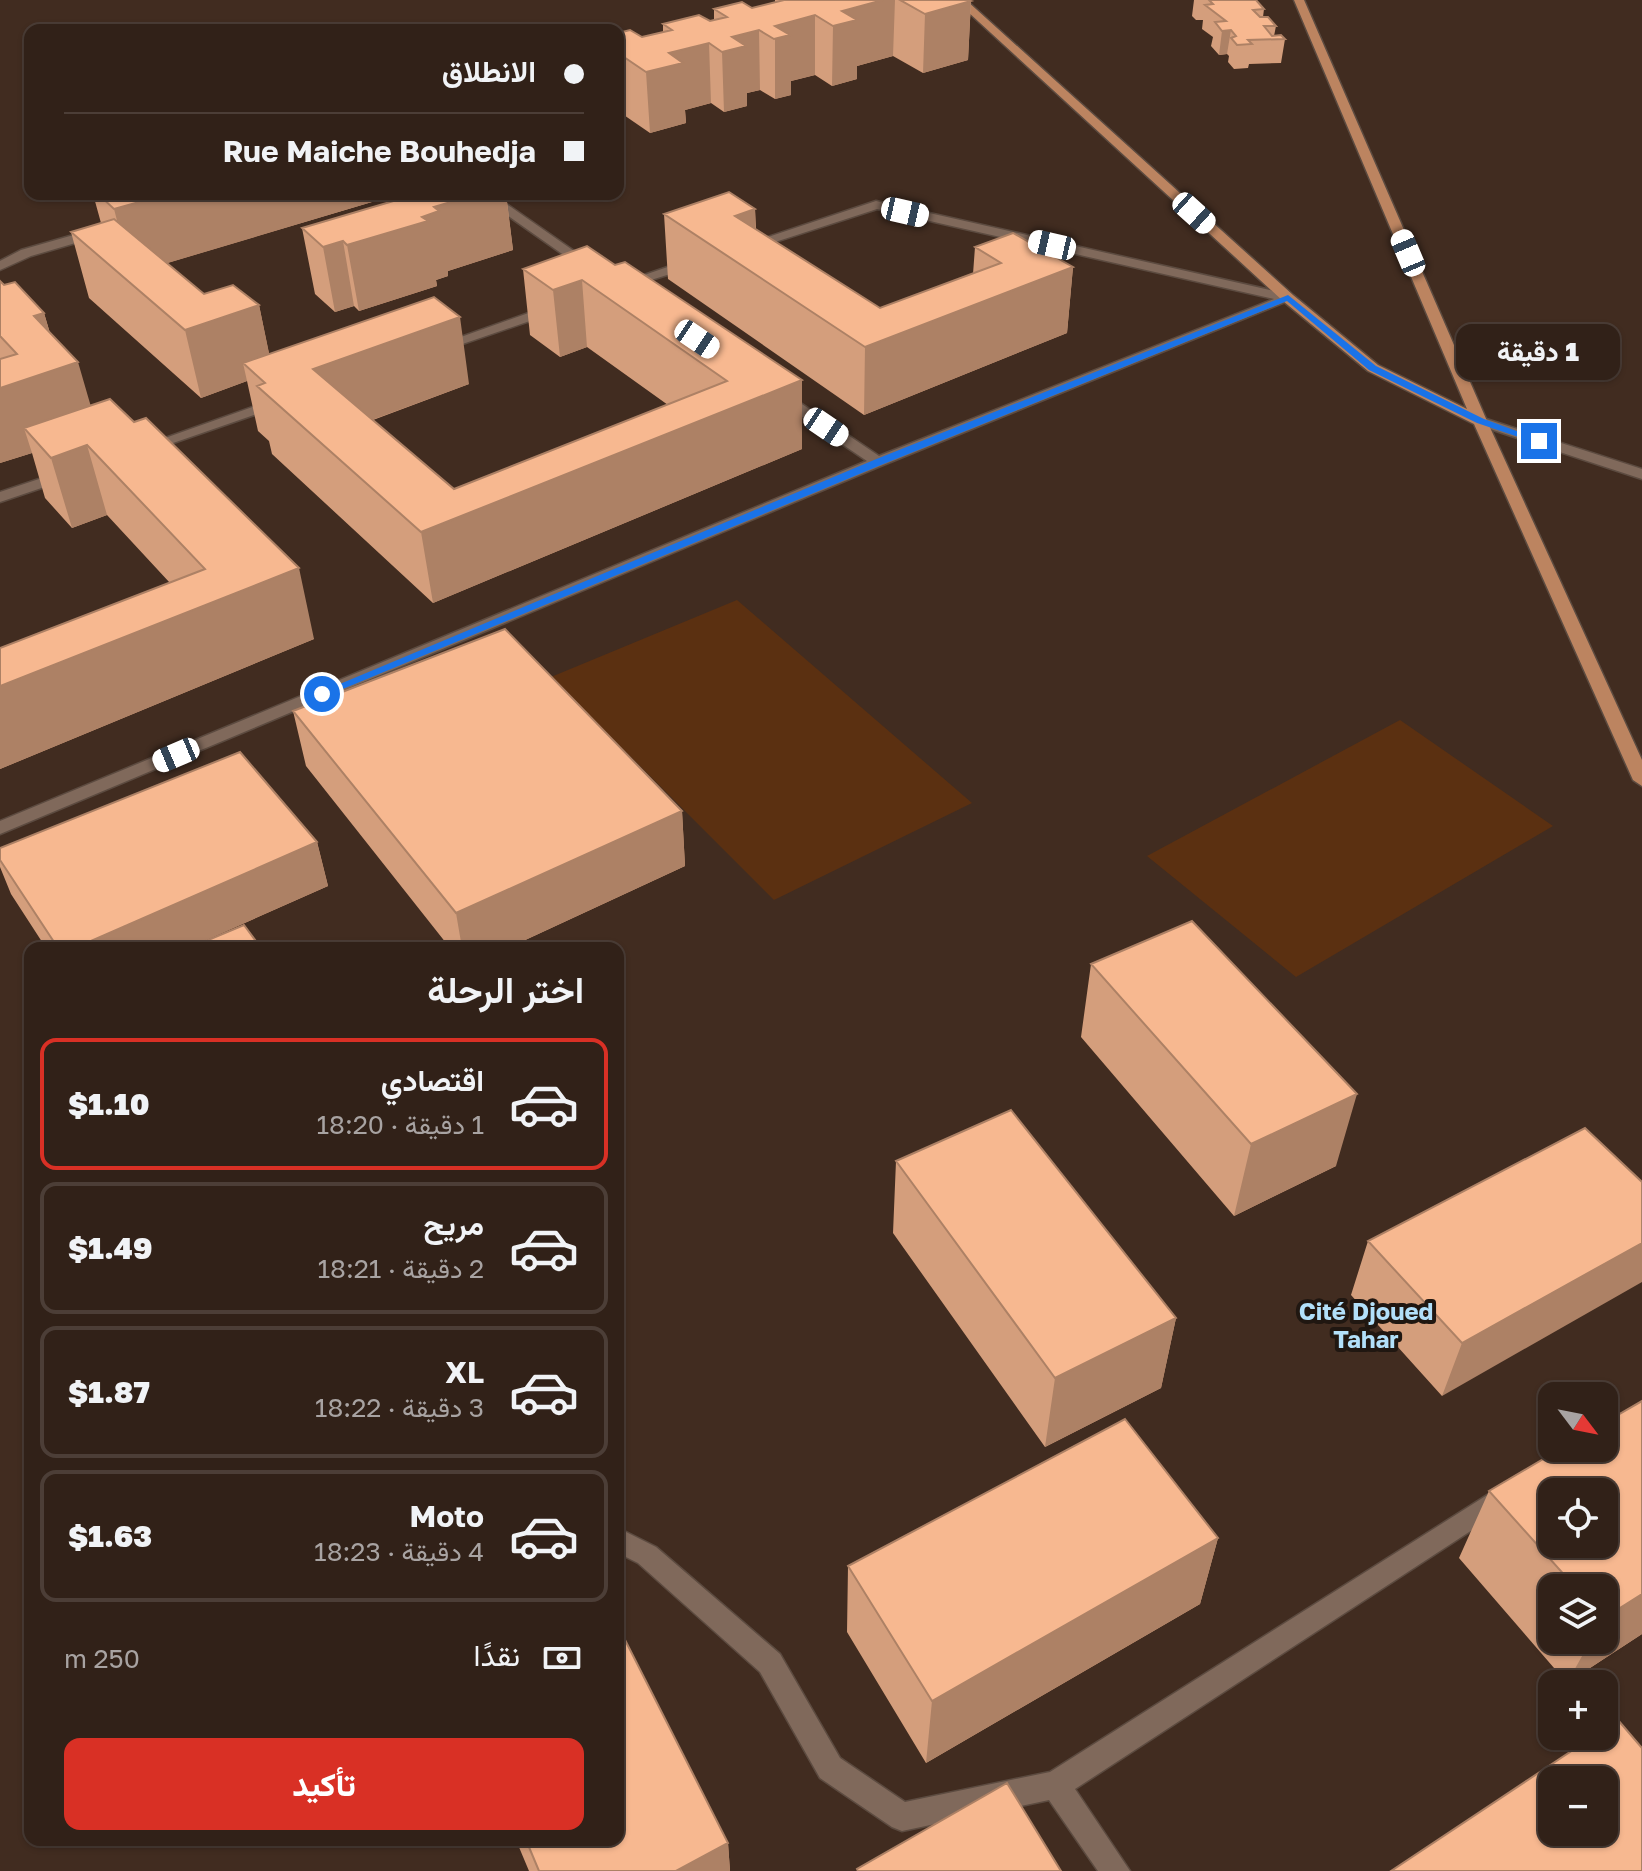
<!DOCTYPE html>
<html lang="ar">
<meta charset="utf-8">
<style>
body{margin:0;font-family:"Golos Text",Vazirmatn,sans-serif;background:#3d2e25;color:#f1f3f6;direction:rtl;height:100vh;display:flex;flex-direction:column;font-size:30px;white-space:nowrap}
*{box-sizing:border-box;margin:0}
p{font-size:26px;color:#a8a3a2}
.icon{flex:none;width:44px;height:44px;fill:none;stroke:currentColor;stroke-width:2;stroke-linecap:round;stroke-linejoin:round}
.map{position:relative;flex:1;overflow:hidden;direction:ltr}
.details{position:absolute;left:24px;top:942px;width:600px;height:904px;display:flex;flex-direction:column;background:#312118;border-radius:16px;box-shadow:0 2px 6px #0004,0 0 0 2px #4c3e37;direction:rtl}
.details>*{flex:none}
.banner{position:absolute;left:24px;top:24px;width:600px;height:176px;border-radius:16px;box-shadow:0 2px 6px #0004,0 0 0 2px #4c3e37;direction:rtl;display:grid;align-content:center;height:176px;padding:0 40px;background:#312118}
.needle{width:52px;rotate:122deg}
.tools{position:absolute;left:1538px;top:1382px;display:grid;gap:16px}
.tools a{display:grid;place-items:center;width:80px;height:80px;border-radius:16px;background:#312118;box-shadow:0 2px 6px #0004,0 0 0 2px #4c3e37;font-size:40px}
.end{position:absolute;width:36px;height:36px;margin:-18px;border:10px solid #1a73e8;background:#fff;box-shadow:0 0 0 4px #fff}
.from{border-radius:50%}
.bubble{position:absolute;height:56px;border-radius:16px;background:#312118;box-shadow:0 2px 6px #0004,0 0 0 2px #4c3e37;font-size:26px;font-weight:800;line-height:56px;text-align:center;direction:rtl}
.car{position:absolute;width:24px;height:48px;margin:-24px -12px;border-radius:10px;box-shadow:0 0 6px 2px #0007;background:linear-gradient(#fff 24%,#345 0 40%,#fff 0 76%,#345 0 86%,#fff 0)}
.banner b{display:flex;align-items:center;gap:28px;height:76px;font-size:30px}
.banner b+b{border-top:2px solid #4c3e37}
.banner i{width:20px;height:20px;background:#f1f3f6}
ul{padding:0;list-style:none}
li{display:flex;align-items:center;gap:24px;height:132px;margin:0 16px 12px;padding:0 24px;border:4px solid #4c3e37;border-radius:16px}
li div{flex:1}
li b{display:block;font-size:30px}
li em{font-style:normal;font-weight:800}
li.selected{border-color:#d93025}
li>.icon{width:72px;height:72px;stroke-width:1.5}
h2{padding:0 40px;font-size:36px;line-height:96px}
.pay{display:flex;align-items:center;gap:20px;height:88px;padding:0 40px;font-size:30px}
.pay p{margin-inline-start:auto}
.action{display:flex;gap:16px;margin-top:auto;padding:16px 40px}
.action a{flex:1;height:92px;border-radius:16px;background:#d93025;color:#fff;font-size:32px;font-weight:800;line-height:92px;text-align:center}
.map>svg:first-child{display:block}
.green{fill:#5b3011}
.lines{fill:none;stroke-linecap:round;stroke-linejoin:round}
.minor-casing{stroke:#5c4b40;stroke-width:3}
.major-casing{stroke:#5c4b40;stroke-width:3}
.minor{fill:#80695b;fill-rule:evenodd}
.major{fill:#bc8460;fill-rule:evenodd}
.wall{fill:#d49e7c;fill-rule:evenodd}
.shaded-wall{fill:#ad8165}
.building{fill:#f7b890;stroke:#ad8165;stroke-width:2;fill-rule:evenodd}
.route{fill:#1a73e8}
.labels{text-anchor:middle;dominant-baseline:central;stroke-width:8;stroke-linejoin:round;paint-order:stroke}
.neighbourhood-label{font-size:24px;font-weight:bold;fill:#b2e0fa;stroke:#201711}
</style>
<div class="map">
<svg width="1642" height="1871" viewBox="0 0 1642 1871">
<rect width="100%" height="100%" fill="#412c20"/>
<path class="green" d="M 737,600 L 972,803 L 774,900 L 551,677 Z
M 1400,720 L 1553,826 L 1296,977 L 1147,856 Z"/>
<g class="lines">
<defs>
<path id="minor" d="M 477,194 L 492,194 L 597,267 L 585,270 Z
M 876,201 L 1288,294 L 1295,298 L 883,465 L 0,834 L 0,821 L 867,461 L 777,400 L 777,394 L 787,394 L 879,456 L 1274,299 L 877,209 L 750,250 L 738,247 Z
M 98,228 L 105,232 L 103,235 L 31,256 L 0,270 L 0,261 L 21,250 Z
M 691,259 L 698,263 L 696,266 L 622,289 L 615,285 Z
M 554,304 L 559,305 L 559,311 L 442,351 L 432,351 L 430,348 Z
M 278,398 L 283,399 L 283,405 L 150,451 L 145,453 L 137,448 Z
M 1480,417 L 1642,469 L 1642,479 L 1475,424 L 1475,418 Z
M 66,470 L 71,472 L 71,478 L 0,502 L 0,492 Z
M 1503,1485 L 1512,1488 L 1516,1496 L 1512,1504 L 1075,1789 L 1130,1871 L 1098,1871 L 1049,1800 L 902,1831 L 892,1827 L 820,1778 L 760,1672 L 638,1563 L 618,1553 L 618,1528 L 656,1547 L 780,1654 L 840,1758 L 905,1802 L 1050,1772 Z"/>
<path id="major" d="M 955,0 L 966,0 L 1293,295 L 1378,365 L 1467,409 L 1294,0 L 1304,0 L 1487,421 L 1642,760 L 1642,786 L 1633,780 L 1474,424 L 1368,371 L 1283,301 Z"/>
</defs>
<use href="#minor" class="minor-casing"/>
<use href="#major" class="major-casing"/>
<use href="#minor" class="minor"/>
<use href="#major" class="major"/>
</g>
<path class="wall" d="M 775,0 L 968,0 L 971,1 L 968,60 L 923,73 L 893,56 L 857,66 L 857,79 L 832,86 L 815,75 L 791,81 L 791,95 L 775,99 L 760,90 L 747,93 L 747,106 L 724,112 L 711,103 L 685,110 L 686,123 L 650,133 L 618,111 L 618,33 L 642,37 L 663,32 L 663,24 L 714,20 L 714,9 L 752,8 L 775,2 Z
M 1194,0 L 1256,0 L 1264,9 L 1263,17 L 1276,26 L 1274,36 L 1285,39 L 1281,63 L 1249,64 L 1248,68 L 1234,69 L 1228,62 L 1229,56 L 1227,54 L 1219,55 L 1211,46 L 1213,37 L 1202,29 L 1203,20 L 1196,20 L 1192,16 Z
M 93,194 L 506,194 L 513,250 L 448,271 L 448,276 L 436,280 L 437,286 L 359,311 L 354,306 L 335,312 L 315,294 L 302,228 L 387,203 L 382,199 L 167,263 L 204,294 L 259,305 L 269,354 L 469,384 L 373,420 L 454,489 L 668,405 L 587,347 L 560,357 L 530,335 L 523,269 L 587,246 L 802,449 L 433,603 L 272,454 L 269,441 L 258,431 L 247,381 L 201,398 L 89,298 L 71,232 L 101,223 Z
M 755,209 L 756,229 L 880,308 L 973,274 L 975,247 L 1073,267 L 1067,333 L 864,415 L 668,279 L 664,214 Z
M 0,281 L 44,313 L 50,333 L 91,406 L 314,639 L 0,769 L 0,648 L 170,583 L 107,515 L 72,528 L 45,498 L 32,453 L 0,463 Z
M 293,711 L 682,811 L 685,866 L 508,948 L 450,948 L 306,766 Z
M 317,842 L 328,886 L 188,948 L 46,948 L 11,894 L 0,867 L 0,848 Z
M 1091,964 L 1336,1166 L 1234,1216 L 1081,1037 Z
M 896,1161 L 1176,1318 L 1161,1388 L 1045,1447 L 893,1233 Z
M 1642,1182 L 1442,1396 L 1351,1295 L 1368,1241 Z
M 1642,1401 L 1642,1634 L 1567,1683 L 1459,1558 L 1489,1491 L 1562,1448 L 1604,1448 L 1604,1423 ZM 1552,1492 L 1604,1492 L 1604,1544 L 1552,1544 ZM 1552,1588 L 1604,1588 L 1604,1640 L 1552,1640 Z
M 1218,1538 L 1200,1604 L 926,1763 L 847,1632 L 848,1566 Z
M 516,1840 L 618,1840 L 728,1843 L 730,1871 L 529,1871 Z"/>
<path class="shaded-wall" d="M 883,0 L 895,0 L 893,56 L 857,66 L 857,79 L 832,86 L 833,26 L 842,11 Z
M 971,1 L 968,60 L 923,73 L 925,14 Z
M 815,15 L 815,75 L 791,81 L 791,95 L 775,99 L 775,26 Z
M 759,30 L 760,90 L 747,93 L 747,106 L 724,112 L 722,52 L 732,37 Z
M 1231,30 L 1227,54 L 1219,55 L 1222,31 Z
M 709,43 L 711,103 L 685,110 L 686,123 L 650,133 L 646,72 L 669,53 Z
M 168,194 L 382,194 L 382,199 L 131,274 L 114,209 Z
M 478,194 L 506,194 L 513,250 L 448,271 L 448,276 L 436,280 L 437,286 L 359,311 L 347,245 L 422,217 L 434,207 Z
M 755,209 L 757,273 L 735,216 Z
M 343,241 L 354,306 L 335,312 L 323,247 Z
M 1073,267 L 1067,333 L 864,415 L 865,347 Z
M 582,280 L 587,347 L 560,357 L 553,290 Z
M 259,305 L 273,372 L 243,363 L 247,381 L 201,398 L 185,330 Z
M 44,313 L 60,368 L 78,362 L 98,431 L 24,428 L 32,453 L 0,463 L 0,388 L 34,316 Z
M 460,317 L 469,384 L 326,437 L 313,369 Z
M 802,380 L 802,449 L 433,603 L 421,532 Z
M 87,445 L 107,515 L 72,528 L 51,458 Z
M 299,568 L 314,639 L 0,769 L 0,686 Z
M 682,811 L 685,866 L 508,948 L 462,948 L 456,913 Z
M 317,842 L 328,886 L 188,948 L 75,948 Z
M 1357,1094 L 1336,1166 L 1234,1216 L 1251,1144 Z
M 1642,1243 L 1642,1282 L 1442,1396 L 1462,1343 Z
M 1176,1318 L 1161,1388 L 1045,1447 L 1055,1378 Z
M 1218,1538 L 1200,1604 L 926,1763 L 932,1701 Z
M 1642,1594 L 1642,1634 L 1567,1683 L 1591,1640 L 1604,1640 L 1604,1618 Z
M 728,1843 L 730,1871 L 676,1871 Z"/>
<path class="building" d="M 784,0 L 883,0 L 842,11 L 857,20 L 833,26 L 815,15 L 775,26 L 790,35 L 774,39 L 759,30 L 732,37 L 746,46 L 722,52 L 709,43 L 669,53 L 683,63 L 646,72 L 618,53 L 618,33 L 630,30 L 642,37 L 672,30 L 663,24 L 699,15 L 710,21 L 727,17 L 714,9 L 742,2 L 752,8 Z
M 900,0 L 968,0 L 971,1 L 925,14 Z
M 1209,0 L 1256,0 L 1264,9 L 1253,10 L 1260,17 L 1268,17 L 1276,26 L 1264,26 L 1272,36 L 1281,35 L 1285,39 L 1248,40 L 1252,44 L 1237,45 L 1231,38 L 1236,36 L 1231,30 L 1222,31 L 1215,22 L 1226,21 L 1205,5 L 1213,4 Z
M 729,192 L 755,209 L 735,216 L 880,308 L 1001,263 L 975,247 L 1013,233 L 1073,267 L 865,347 L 664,214 Z
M 98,194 L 168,194 L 114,209 Z
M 417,194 L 478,194 L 434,207 L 439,211 L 422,217 L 428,221 L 347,245 L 343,241 L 323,247 L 302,228 Z
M 114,219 L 204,294 L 233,285 L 259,305 L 185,330 L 71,232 Z
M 587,246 L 615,265 L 625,262 L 802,380 L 421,532 L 257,386 L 265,383 L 243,363 L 434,297 L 460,317 L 313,369 L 454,489 L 727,381 L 582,280 L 553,290 L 523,269 Z
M 0,281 L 4,285 L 15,282 L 44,313 L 34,316 L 78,362 L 0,388 L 0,359 L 17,354 L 0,336 Z
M 110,399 L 134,422 L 146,418 L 299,568 L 0,686 L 0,648 L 205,569 L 87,445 L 51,458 L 24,428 Z
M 505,629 L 682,811 L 456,913 L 293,711 Z
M 240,752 L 317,842 L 75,948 L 58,948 L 0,860 L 0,848 Z
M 1192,921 L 1357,1094 L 1251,1144 L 1091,964 Z
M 244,925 L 261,948 L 189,948 Z
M 1011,1110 L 1176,1318 L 1055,1378 L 896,1161 Z
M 1585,1128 L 1642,1182 L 1642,1243 L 1462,1343 L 1368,1241 Z
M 1642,1401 L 1642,1594 L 1604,1618 L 1604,1588 L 1576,1588 L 1489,1491 L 1562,1448 L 1604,1448 L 1604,1423 ZM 1552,1492 L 1604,1492 L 1604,1544 L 1552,1544 Z
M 1125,1419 L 1218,1538 L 932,1701 L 848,1566 Z
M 618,1626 L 728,1843 L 676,1871 L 539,1871 L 526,1840 L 618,1840 Z
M 1618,1720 L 1642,1748 L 1642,1871 L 1391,1871 L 1594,1736 L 1604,1736 L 1604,1730 ZM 1552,1780 L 1604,1780 L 1604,1832 L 1552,1832 Z
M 1007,1783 L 1061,1871 L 858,1871 L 857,1869 Z"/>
<path class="route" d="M 1288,295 L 1376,366 L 1484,419 L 1544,441 L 1536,443 L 1477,423 L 1369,370 L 1287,301 L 881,465 L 326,696 L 316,694 L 874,460 Z"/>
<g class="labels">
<g class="neighbourhood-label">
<text x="1366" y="1310">Cité Djoued<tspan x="1366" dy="28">Tahar</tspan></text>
</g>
</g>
</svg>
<div class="tools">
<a><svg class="needle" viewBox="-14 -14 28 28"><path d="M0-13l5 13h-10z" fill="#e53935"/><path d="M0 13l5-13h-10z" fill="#a8a3a2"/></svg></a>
<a><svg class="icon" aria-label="locate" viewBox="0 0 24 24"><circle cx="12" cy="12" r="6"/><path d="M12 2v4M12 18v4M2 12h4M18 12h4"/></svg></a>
<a><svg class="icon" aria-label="layers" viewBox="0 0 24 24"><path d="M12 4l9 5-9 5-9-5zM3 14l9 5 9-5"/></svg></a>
<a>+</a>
<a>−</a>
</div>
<i class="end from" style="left:322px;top:694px"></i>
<i class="end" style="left:1539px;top:441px"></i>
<div class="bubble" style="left:1456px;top:324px;width:164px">1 دقيقة</div>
<i class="car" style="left:905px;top:212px;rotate:103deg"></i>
<i class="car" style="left:1194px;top:213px;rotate:132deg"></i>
<i class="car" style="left:1052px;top:245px;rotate:283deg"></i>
<i class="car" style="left:1408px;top:253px;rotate:337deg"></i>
<i class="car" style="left:697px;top:339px;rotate:124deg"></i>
<i class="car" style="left:826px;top:427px;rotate:124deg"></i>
<i class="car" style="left:176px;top:755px;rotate:247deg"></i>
<div class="banner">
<b><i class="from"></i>الانطلاق</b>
<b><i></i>Rue Maiche Bouhedja</b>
</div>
<section class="details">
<h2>اختر الرحلة</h2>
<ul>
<li class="selected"><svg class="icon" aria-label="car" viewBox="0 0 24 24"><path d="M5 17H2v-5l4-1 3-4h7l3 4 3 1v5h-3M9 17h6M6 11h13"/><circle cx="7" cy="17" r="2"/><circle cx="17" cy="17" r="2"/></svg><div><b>اقتصادي</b><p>1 دقيقة · 18:20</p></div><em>$1.10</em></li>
<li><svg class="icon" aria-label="car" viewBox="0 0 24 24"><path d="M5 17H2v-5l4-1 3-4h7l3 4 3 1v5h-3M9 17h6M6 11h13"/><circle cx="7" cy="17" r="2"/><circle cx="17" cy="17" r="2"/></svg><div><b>مريح</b><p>2 دقيقة · 18:21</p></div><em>$1.49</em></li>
<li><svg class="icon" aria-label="car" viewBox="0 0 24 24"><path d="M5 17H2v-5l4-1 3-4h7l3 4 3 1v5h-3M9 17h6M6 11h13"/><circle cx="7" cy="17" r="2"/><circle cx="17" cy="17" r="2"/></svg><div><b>XL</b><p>3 دقيقة · 18:22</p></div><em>$1.87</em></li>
<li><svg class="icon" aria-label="car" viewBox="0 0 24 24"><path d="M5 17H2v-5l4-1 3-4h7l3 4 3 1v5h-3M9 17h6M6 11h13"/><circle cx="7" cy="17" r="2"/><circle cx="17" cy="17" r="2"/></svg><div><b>Moto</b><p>4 دقيقة · 18:23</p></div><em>$1.63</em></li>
</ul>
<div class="pay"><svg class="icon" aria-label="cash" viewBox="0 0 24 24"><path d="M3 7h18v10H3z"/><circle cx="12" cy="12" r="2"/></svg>نقدًا<p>250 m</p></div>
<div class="action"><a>تأكيد</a></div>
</section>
</div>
